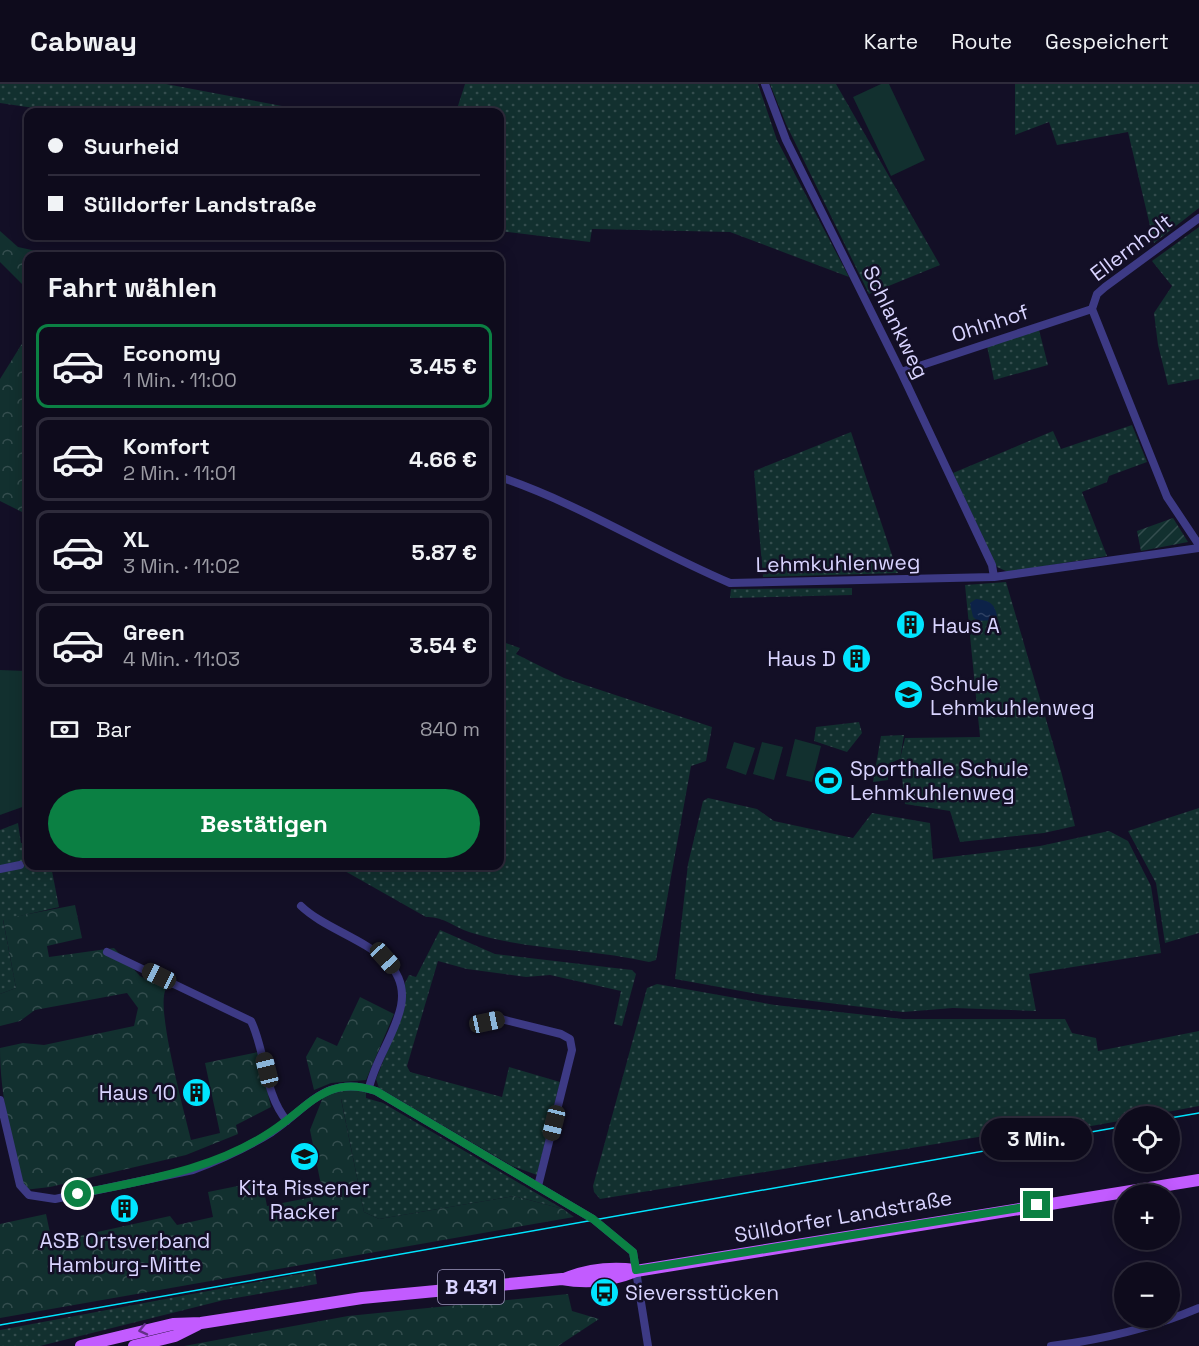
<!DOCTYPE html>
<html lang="de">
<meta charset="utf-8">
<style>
body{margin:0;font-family:"Space Grotesk",sans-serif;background:#171425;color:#f1f3f6;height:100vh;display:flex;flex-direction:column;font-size:22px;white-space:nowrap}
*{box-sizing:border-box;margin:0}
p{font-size:20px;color:#9b9ba3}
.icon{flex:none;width:33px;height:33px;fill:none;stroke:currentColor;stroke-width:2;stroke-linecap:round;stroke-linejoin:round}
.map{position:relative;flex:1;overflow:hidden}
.drawer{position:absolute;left:24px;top:168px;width:480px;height:618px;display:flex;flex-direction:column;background:#0e0b1c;border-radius:12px;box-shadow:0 3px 15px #0003,0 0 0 2px #2e2b3b}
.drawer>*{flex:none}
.top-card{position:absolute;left:24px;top:24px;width:480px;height:132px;border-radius:12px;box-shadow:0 3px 15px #0003,0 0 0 2px #2e2b3b;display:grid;align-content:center;height:132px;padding:0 24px;background:#0e0b1c}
.controls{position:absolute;left:1114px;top:1022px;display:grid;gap:12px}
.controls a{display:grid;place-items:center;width:66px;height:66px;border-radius:50%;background:#0e0b1c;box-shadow:0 3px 15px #0003,0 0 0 2px #2e2b3b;font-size:30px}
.end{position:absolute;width:27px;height:27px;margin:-14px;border:8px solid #0b8043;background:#fff;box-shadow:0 0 0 3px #fff}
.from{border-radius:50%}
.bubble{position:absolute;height:42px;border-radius:21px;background:#0e0b1c;box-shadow:0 3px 15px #0003,0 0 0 2px #2e2b3b;font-size:20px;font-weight:700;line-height:42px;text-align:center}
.car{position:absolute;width:18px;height:36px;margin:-18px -9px;border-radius:8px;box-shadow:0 0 4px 2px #0007;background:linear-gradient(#222 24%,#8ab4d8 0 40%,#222 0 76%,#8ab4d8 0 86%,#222 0)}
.top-card b{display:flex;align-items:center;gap:21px;height:57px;font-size:22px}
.top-card b+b{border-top:2px solid #2e2b3b}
.top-card i{width:15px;height:15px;background:#f1f3f6}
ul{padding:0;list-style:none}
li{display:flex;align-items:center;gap:18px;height:84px;margin:0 12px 9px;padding:0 12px;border:3px solid #2e2b3b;border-radius:12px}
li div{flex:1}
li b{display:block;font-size:22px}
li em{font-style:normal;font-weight:700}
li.on{border-color:#0b8043}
li>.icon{width:54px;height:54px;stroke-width:1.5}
h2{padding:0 24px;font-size:27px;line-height:72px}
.pay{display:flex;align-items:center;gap:15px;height:66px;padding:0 24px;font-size:22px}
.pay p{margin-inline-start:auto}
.button{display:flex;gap:12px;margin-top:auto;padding:12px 24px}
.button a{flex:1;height:69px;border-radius:36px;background:#0b8043;color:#fff;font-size:24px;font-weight:700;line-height:69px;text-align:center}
header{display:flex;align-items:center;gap:36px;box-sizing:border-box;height:84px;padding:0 30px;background:#0e0b1c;border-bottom:2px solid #2e2b3b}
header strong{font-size:28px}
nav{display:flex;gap:33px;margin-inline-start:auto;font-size:21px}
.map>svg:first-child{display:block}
.grass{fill:url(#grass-dots)}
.forest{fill:url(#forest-crowns)}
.garden{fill:url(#garden-furrows)}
.pitch{fill:#12302f}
.water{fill:url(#water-ripples)}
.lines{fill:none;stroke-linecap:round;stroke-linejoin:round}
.street{stroke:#3d3a85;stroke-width:8}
.primary{stroke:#c25bff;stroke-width:12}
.tram{stroke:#00e5ff;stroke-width:1.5}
.oneway{stroke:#623188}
.route{stroke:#0b8043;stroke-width:8}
.labels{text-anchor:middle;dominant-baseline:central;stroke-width:5;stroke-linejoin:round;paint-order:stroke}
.shield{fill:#130f26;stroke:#9e99be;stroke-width:1.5}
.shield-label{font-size:20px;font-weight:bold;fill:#d9d4ff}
.street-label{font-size:21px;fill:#d9d4ff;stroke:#130f26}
.poi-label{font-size:21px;fill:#d9d4ff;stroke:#130f26;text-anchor:start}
</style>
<header>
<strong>Cabway</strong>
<nav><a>Karte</a><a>Route</a><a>Gespeichert</a></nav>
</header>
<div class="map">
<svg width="1199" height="1262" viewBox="0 0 1199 1262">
<defs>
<pattern id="grass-dots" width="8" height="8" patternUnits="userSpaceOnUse" patternTransform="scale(1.5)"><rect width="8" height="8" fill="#12302f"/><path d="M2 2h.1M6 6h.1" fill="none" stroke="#344d4e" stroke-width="1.8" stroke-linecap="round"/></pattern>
<pattern id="forest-crowns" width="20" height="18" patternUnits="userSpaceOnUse" patternTransform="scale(1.5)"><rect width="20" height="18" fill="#12302f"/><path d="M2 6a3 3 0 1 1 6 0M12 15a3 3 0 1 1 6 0" fill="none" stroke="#344d4e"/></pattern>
<pattern id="garden-furrows" width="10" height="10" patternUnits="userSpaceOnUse" patternTransform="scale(1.5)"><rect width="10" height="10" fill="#12302f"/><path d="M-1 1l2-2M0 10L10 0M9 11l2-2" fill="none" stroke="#344d4e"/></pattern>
<pattern id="water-ripples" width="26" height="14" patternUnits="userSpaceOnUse" patternTransform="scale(1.5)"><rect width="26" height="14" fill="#0c2248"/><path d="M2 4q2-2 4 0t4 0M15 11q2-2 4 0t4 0" fill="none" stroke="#2f4163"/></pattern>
</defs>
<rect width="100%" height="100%" fill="#130f26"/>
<path class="grass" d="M 0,0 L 166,0 L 314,28 L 61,28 L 0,19 Z
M 465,0 L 758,0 L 777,56 L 849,193 L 730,148 L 592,145 L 590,158 L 500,147 L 500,28 L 456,28 Z
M 770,0 L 836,0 L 940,181 L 869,210 L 786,40 Z
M 1015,0 L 1199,0 L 1199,124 L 1154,159 L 1128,48 L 1057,61 L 1049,38 L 1015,51 Z
M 1199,143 L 1199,295 L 1168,301 L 1158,261 L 1154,229 L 1172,202 L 1152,177 Z
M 1039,246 L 1048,281 L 994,296 L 987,262 Z
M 1132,341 L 1147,378 L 1109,392 L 1107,398 L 1082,408 L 1107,472 L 1008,488 L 997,483 L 953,389 L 1053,347 L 1061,365 Z
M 851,348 L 898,489 L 763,493 L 754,387 Z
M 1006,498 L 1061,687 L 1075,742 L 1044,749 L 960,758 L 950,727 L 905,720 L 900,675 L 888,680 L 888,696 L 873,698 L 881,652 L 904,651 L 900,675 L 905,654 L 980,653 L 965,501 Z
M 852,504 L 852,511 L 730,514 L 731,505 Z
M 500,557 L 520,564 L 516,570 L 564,594 L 712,643 L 706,677 L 691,682 L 656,876 L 649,878 C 590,864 528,867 469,848 C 454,843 443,832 426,833 L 336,782 L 500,782 Z
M 859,638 L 862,649 L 847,668 L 814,657 L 816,643 Z
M 708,714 L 757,725 L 774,737 L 853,754 L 872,729 L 930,739 L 933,775 L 1040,762 L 1109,747 L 1128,757 L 1151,802 L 1161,869 L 1029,890 L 1036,927 L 953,924 L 903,928 L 763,911 L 675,895 L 688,780 L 703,717 Z
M 1199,724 L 1199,849 L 1165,859 L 1156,799 L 1128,747 Z
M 18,739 L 21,759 L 28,759 L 28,782 L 51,782 L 59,823 L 3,836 L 16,904 L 0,910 L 0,746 Z
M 440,846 L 495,870 L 632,886 L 636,890 L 622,942 L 614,940 L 621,907 L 550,891 L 526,893 L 467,885 L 438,877 L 407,982 L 410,988 L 502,1013 L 509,983 L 560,998 L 537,1091 L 512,1082 L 379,1004 L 376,995 L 405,923 L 405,899 L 409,891 L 416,893 Z
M 657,900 L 775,921 L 903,935 L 1065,935 L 1072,949 L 1096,954 L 1098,967 L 1199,947 L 1199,1022 L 1146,1032 L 1125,1032 L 1125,1036 L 1063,1047 L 1045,1042 L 600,1115 L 594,1108 L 593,1102 L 647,904 Z
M 341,1014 L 366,1014 L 383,1019 L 563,1125 L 514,1112 L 379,1135 L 364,1128 Z
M 315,1187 L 317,1200 L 224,1216 L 40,1262 L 0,1262 L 0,1246 Z"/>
<path class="forest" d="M 0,147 L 18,163 L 59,172 L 28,172 L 28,197 L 23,201 L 0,178 Z
M 28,250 L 28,431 L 0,417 L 0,295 Z
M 75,821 L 82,854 L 47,862 L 49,873 L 114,864 L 140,892 L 166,905 C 155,922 185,1030 191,1056 L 220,1049 L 205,979 L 258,968 L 271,1023 L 236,1041 L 238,1050 L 186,1071 L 50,1103 L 24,1106 C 12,1059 0,1013 0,964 L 23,959 L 44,961 L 134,942 L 138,924 L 127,909 L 35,926 L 20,937 L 0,942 L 0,910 L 16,904 L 3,835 Z
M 360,913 L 394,930 L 366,996 L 331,999 L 314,1006 L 306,973 L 317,953 L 337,962 Z
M 362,1005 L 366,1007 L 366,1014 L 341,1015 L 364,1128 L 379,1135 L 514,1112 L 563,1125 L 574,1133 L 0,1234 L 0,1140 L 46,1130 L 52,1158 L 170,1132 L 177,1141 L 213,1133 L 208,1108 L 262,1097 L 267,1122 L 323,1111 L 310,1046 L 323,1013 L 340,1006 Z
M 568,1210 L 572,1227 L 599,1235 L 558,1262 L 184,1262 L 348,1232 Z"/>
<path class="garden" d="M 1173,434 L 1188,458 L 1141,467 L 1137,447 Z"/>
<path class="pitch" d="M 881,0 L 889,0 L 925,76 L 891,92 L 853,13 Z
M 0,586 L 28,587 L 28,721 L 0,731 Z
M 795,655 L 821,662 L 812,698 L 786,692 Z
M 734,658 L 755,664 L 746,691 L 726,684 Z
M 762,658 L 783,663 L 774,696 L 753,690 Z"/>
<path class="water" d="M 976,515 C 989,517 994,518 997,532 L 993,536 L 978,537 L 973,533 L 970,519 Z"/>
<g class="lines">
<path class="street" d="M 765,0 L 786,56 L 901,288 L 992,481 L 994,493
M 1092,225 L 1167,413 L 1199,461
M 1092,225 L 1097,210 L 1105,203 L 1199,134
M 901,288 L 1092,225
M 500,393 C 580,420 652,466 730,499 L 994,493 L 1199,464
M 0,785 L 20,781
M 301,822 C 334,854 412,865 401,922 C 395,951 375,976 369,1004
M 107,868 L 251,937 C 266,968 264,1010 287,1037
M 487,938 L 501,935 L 561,950 L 570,955 L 572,966 L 538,1102
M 0,1016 L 20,1101 L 29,1111 L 55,1115 L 193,1086 C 220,1076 248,1063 272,1048 C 309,1023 326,990 376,1007 L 593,1135 L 633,1168 L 648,1262
M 1051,1262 C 1101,1256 1152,1244 1199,1224"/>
<path class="primary" d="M 564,1195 C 586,1186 611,1183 635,1186
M 81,1262 L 173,1240 L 201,1239 L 362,1214 L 562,1195 C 588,1200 612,1197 636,1187 L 1199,1096
M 134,1262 L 175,1252 L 197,1241"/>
<path class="tram" d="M 1170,1034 L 1199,1029
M 0,1241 L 1125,1042"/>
</g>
<defs><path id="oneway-chevron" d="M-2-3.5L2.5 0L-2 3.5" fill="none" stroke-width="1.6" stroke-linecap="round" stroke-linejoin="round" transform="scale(1.5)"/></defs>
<use class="oneway" href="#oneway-chevron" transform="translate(143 1246) rotate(167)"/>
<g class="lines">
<path class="route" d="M 78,1110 C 145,1096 214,1086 272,1047 C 309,1023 327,990 376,1007 L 593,1135 L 633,1168 L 636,1186 L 1037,1121"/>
</g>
<defs>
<symbol id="building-disc" viewBox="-11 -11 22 22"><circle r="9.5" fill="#00e5ff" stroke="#130f26"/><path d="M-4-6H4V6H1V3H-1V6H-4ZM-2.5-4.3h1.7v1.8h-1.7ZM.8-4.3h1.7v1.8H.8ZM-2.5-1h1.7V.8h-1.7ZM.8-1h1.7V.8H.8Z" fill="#111"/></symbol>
<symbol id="school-disc" viewBox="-11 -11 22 22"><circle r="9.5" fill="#00e5ff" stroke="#130f26"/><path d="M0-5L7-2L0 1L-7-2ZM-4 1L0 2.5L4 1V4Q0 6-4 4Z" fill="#111"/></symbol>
<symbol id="stadium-disc" viewBox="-11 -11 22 22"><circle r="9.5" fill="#00e5ff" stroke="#130f26"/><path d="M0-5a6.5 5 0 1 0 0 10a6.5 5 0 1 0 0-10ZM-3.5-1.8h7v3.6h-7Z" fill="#111"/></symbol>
<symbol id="bus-disc" viewBox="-11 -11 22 22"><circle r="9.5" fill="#00e5ff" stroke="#130f26"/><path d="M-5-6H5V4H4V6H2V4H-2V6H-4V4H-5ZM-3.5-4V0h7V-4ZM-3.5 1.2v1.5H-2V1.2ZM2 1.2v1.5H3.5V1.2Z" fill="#111"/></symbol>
</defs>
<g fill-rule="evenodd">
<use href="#building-disc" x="894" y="524" width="33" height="33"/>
<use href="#building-disc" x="840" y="558" width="33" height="33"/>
<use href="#school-disc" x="892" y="594" width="33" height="33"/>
<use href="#stadium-disc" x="812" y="680" width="33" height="33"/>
<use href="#building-disc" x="180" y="992" width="33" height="33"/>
<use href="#school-disc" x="288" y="1056" width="33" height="33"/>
<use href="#building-disc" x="108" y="1108" width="33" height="33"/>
<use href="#bus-disc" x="588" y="1192" width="33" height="33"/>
</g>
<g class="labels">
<rect class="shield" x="438" y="1186" width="66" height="34" rx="4.5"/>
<g class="shield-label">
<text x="471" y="1203">B 431</text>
</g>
<g class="street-label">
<text transform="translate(1131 163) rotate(-37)">Ellernholt</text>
<text transform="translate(896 238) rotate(64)">Schlankweg</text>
<text transform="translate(990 239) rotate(-18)">Ohlnhof</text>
<text transform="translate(838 479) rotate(-1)">Lehmkuhlenweg</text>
<text transform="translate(843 1132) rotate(-10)">Sülldorfer Landstraße</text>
</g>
<g class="poi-label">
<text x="932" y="541">Haus A</text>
<text x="836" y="574" text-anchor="end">Haus D</text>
<text x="930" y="599">Schule<tspan x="930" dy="24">Lehmkuhlenweg</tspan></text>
<text x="850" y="684">Sporthalle Schule<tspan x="850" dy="24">Lehmkuhlenweg</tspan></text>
<text x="176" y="1008" text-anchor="end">Haus 10</text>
<text x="304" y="1103" text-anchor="middle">Kita Rissener<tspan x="304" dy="24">Racker</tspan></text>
<text x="125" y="1156" text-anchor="middle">ASB Ortsverband<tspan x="125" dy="24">Hamburg-Mitte</tspan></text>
<text x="625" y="1208">Sieversstücken</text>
</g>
</g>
</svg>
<div class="controls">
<a><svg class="icon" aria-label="locate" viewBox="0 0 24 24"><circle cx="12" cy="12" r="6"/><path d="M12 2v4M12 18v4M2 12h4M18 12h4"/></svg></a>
<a>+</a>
<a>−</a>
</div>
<i class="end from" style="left:78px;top:1110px"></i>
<i class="end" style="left:1037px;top:1121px"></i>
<div class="bubble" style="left:981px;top:1034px;width:111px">3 Min.</div>
<i class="car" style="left:385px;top:874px;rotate:138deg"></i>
<i class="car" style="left:159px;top:892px;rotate:296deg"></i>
<i class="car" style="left:487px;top:938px;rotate:78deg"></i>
<i class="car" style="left:267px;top:986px;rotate:346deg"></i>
<i class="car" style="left:554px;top:1039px;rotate:194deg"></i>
<div class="top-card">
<b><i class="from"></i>Suurheid</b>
<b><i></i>Sülldorfer Landstraße</b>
</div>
<section class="drawer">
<h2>Fahrt wählen</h2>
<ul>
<li class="on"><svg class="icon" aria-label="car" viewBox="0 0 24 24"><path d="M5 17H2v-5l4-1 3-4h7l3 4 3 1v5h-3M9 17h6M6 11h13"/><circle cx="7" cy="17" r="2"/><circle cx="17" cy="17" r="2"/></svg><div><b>Economy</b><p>1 Min. · 11:00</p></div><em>3.45 €</em></li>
<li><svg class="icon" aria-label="car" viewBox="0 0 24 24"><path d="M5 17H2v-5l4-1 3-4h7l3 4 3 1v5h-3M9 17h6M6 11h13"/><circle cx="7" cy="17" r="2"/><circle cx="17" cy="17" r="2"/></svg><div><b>Komfort</b><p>2 Min. · 11:01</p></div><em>4.66 €</em></li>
<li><svg class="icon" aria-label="car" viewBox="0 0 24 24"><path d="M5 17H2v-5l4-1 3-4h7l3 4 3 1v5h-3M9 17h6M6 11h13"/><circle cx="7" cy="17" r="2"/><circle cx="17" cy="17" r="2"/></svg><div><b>XL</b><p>3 Min. · 11:02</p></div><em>5.87 €</em></li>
<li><svg class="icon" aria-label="car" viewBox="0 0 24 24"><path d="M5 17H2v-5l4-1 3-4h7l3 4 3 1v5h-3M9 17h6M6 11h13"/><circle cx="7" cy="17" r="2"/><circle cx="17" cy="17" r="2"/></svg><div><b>Green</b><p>4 Min. · 11:03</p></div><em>3.54 €</em></li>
</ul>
<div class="pay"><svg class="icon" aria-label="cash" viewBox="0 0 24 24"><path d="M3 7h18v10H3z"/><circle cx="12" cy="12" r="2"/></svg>Bar<p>840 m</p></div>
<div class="button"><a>Bestätigen</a></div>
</section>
</div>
